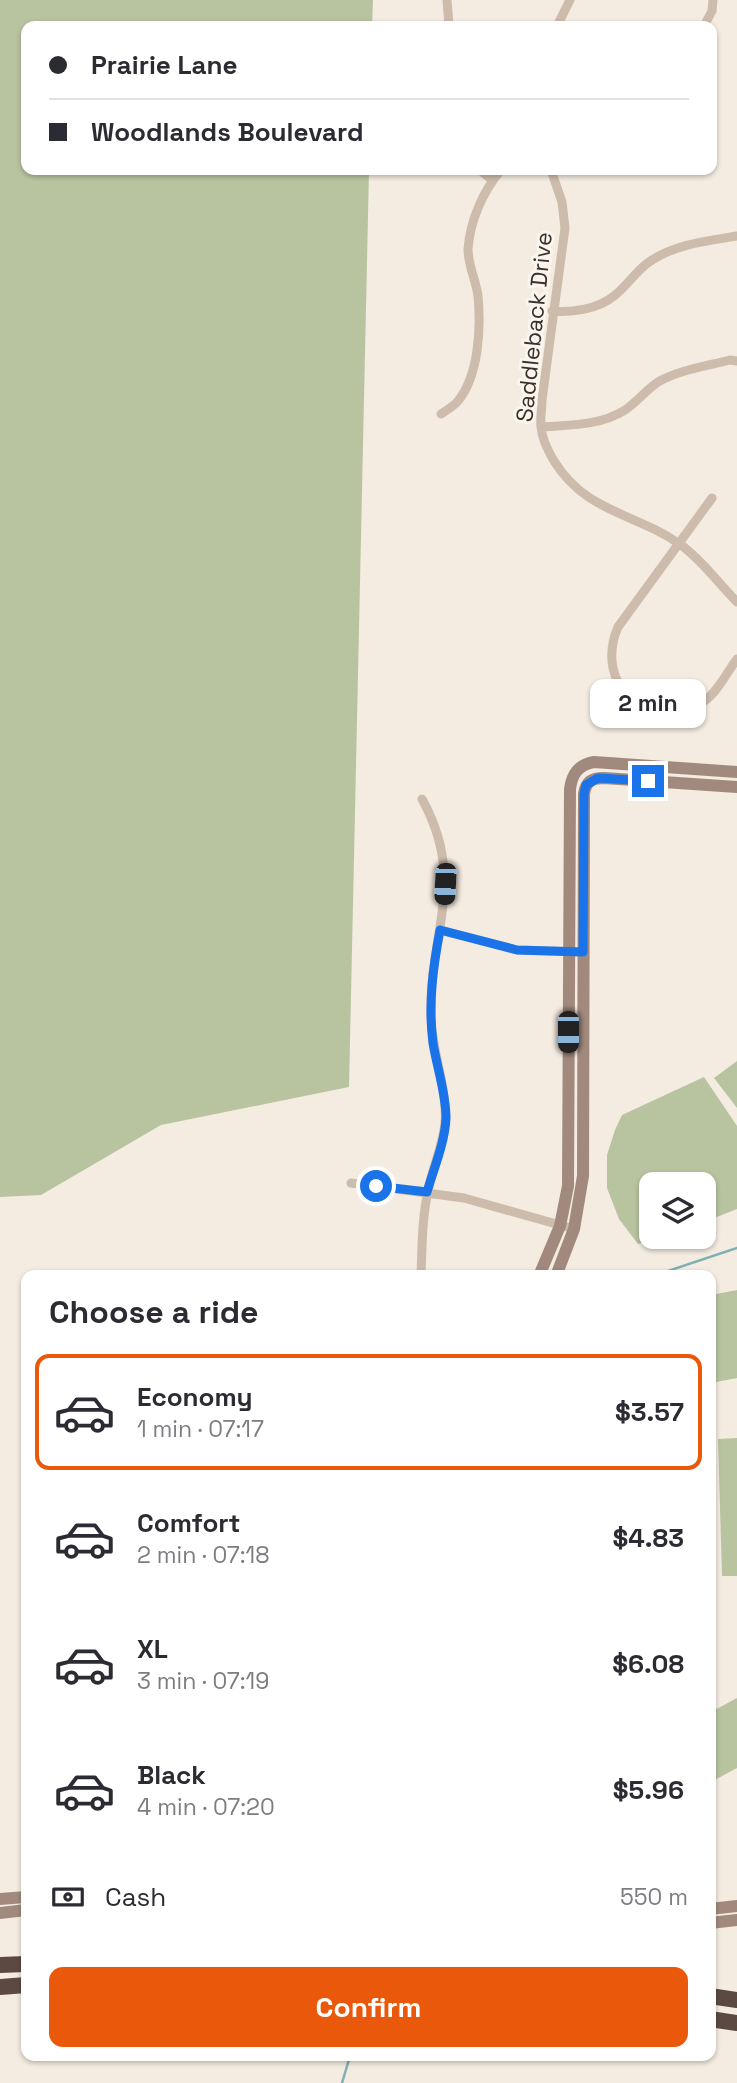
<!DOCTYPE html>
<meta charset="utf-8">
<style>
body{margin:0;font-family:"Space Grotesk",sans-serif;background:#f2f2f3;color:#2b2b33;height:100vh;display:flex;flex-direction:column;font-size:26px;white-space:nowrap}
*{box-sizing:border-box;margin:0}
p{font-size:23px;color:#7c7c81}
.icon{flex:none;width:38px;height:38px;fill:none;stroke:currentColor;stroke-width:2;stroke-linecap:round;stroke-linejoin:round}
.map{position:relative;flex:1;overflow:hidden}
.drawer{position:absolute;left:21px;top:1270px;width:695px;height:791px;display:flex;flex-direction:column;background:#fff;border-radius:14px;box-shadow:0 2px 5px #0004}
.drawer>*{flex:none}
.top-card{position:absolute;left:21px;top:21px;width:696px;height:154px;border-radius:14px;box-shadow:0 2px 5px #0004;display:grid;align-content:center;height:154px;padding:0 28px;background:#fff}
.fabs{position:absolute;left:639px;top:1172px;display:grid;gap:14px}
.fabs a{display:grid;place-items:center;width:77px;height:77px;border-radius:14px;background:#fff;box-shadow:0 2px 5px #0004;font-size:35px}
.end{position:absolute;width:32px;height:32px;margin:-16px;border:9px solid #1a73e8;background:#fff;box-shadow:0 0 0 4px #fff}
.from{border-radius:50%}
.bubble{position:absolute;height:49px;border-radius:14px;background:#fff;box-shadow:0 2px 5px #0004;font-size:23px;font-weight:700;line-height:49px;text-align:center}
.car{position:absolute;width:21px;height:42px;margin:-21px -10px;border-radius:9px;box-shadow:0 0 5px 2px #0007;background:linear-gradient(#222 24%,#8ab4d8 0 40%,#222 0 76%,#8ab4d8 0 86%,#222 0)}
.top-card b{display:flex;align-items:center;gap:24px;height:66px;font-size:26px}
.top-card b+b{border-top:2px solid #e1e1e2}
.top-card i{width:18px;height:18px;background:#2b2b33}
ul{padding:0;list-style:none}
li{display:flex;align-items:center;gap:21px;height:116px;margin:0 14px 10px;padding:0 14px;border:4px solid transparent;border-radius:14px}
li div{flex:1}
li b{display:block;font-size:26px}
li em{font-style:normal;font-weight:700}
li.current{border-color:#ea580c}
li>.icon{width:63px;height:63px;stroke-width:1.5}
h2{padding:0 28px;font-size:32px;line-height:84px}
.pay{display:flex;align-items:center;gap:18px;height:77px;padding:0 28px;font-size:26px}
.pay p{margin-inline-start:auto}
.cta{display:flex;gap:14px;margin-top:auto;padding:14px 28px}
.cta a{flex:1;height:80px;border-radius:14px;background:#ea580c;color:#fff;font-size:28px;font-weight:700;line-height:80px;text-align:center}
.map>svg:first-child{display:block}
.green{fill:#b8c4a0}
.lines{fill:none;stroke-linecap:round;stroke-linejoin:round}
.stream{stroke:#7fb0b2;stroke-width:2.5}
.street{stroke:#cdbbac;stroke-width:9}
.secondary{stroke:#a18a7d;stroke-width:12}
.highway{stroke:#5c4a42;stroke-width:16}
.route{stroke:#1a73e8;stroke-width:9}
.labels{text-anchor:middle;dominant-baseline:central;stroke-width:6;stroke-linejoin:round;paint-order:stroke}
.street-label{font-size:23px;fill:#3b302b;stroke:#fbf5ee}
</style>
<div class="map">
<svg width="737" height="2083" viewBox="0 0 737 2083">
<rect width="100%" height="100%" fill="#f4ebe1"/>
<path class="green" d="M 0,0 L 373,0 L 372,26 L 26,26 L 26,170 L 369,170 L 349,1087 L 161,1125 L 41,1195 L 0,1197 Z
M 737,1061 L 737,1108 L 714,1078 Z
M 704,1077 L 737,1126 L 737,1209 L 704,1222 L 704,1185 L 651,1185 L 651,1237 L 659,1237 L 638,1244 L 619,1219 L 607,1188 L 607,1155 L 615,1130 L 622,1115 Z
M 737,1290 L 737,1378 L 711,1383 L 711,1295 Z
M 737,1438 L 737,1576 L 722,1576 L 718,1439 Z
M 737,1698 L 737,1768 L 711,1782 L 711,1712 Z"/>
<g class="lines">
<path class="stream" d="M 653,1276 L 737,1248
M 342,2083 L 350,2056"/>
<path class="street" d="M 447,0 L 449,26
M 557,26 L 570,0
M 704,26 L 712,11 L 713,0
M 480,170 L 492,180
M 551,170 L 562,202 L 565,228 L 542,400 C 542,409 540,418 541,427 C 542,439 548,451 554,461 C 587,514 635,512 681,545 C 703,561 718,583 737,602
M 552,311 C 572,313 598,309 614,296 C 627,286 636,271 649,262 C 675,244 707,241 737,236
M 441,414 C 447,410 454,406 458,401 C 479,375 481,328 478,296 C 476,280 468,266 468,249 C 470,221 483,191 501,170
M 541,427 C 569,425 600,426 625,410 C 637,402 646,390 658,382 C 679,370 707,366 730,360 L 737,361
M 712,498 L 618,627 C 593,685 648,736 703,702 C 717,693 727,672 737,659
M 440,930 L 517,950 L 583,952
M 351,1183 L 464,1198 L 574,1229
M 421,1276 C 422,1248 422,1218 428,1191 C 432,1168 443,1146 445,1123 C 448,1091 432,1052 431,1018 C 428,934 468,882 422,799"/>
<path class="secondary" d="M 539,1276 L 560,1226 L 568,1186 L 570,789 C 572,774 578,765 594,762 L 737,772
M 556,1276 L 574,1229 L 583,1176 L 584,794 C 586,781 592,778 604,778 L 737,787
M 0,1899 L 26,1897
M 710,1909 L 737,1906
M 0,1913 L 26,1910
M 710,1923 L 737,1920"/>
<path class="highway" d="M 0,1965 L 26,1964
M 0,1987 L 26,1985
M 710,1996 L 737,2000
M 710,2019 L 737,2023"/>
</g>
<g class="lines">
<path class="route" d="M 376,1186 L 427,1192 C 434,1168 445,1142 446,1118 C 446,1093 437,1068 433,1043 C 428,1004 433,967 440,930 L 517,950 L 583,952 L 584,794 L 586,785 L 598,778 L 648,781"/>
</g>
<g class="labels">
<g class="street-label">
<text transform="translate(534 327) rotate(-84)">Saddleback Drive</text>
</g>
</g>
</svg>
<div class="fabs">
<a><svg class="icon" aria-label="layers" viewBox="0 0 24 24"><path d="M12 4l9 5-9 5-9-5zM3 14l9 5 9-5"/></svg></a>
</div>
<i class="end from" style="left:376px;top:1186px"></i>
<i class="end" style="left:648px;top:781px"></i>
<div class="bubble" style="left:590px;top:679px;width:116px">2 min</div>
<i class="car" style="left:445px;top:884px;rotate:183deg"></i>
<i class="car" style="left:568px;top:1032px;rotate:180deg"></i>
<div class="top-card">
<b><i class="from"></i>Prairie Lane</b>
<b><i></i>Woodlands Boulevard</b>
</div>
<section class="drawer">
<h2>Choose a ride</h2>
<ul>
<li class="current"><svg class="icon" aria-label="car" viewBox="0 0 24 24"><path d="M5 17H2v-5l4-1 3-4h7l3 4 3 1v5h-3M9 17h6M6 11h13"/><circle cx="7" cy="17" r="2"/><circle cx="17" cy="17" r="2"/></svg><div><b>Economy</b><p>1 min · 07:17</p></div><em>$3.57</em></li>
<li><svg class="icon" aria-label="car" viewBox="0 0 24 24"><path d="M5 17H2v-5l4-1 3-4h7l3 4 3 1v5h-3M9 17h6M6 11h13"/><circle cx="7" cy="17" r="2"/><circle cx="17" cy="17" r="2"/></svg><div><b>Comfort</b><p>2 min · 07:18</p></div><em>$4.83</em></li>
<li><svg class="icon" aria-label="car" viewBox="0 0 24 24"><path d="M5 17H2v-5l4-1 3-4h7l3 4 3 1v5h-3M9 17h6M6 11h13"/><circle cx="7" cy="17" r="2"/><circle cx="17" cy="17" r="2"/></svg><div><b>XL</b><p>3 min · 07:19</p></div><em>$6.08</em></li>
<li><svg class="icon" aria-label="car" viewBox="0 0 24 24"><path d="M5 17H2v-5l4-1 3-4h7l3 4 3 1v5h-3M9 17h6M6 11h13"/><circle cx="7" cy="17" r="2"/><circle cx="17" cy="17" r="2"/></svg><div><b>Black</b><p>4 min · 07:20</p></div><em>$5.96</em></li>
</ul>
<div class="pay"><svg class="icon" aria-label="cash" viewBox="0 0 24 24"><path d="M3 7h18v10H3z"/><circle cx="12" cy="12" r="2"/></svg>Cash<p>550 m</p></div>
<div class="cta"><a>Confirm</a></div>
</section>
</div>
